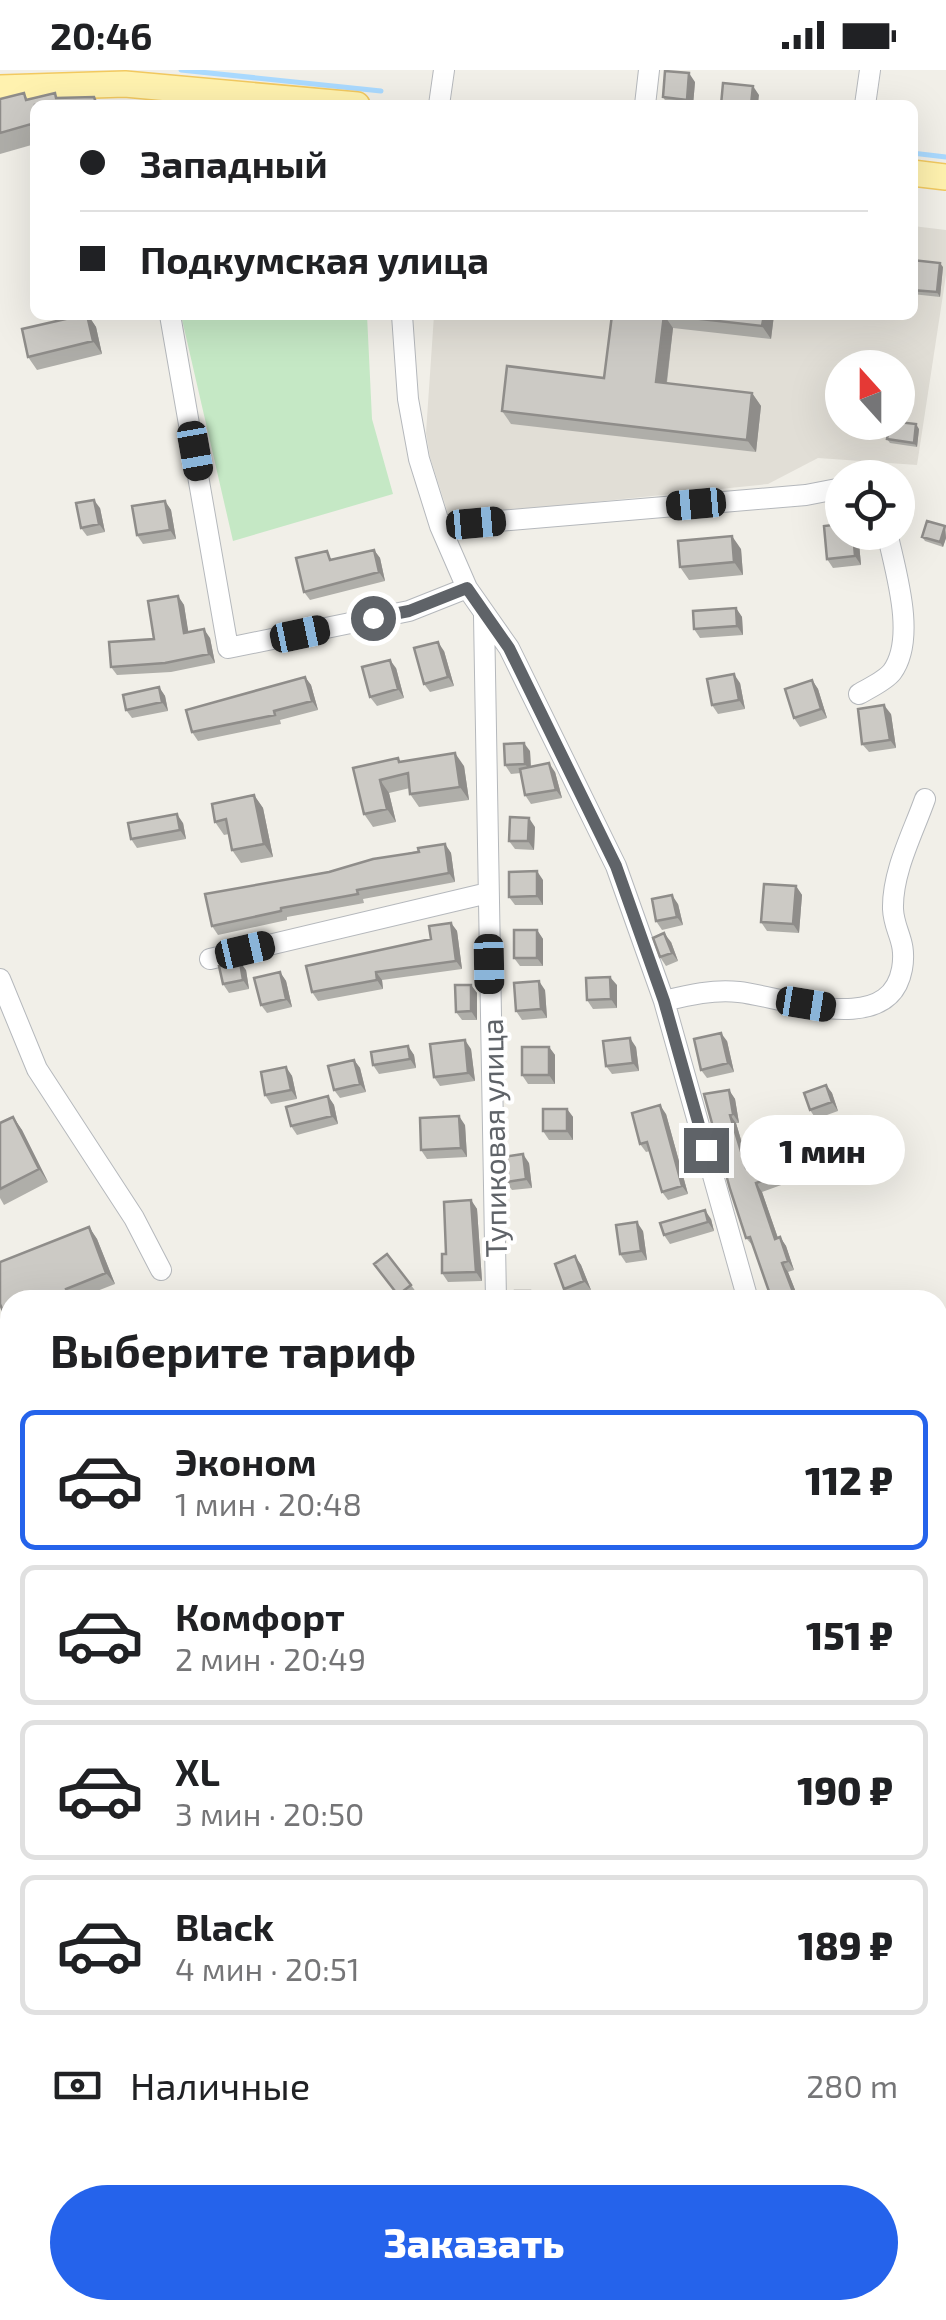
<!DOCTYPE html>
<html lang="ru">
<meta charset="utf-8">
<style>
body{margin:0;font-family:"Exo 2",sans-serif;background:#f2f2f2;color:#202124;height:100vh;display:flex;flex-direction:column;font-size:38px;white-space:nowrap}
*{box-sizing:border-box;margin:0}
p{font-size:32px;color:#757577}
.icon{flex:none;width:55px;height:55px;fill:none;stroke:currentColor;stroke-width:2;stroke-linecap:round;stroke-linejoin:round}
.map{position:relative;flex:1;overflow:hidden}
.side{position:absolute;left:0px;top:1220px;width:948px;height:1030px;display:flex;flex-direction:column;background:#fff;border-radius:30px 30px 0 0;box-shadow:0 10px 40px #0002}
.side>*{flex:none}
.top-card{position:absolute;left:30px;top:30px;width:888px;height:220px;border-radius:15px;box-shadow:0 10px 40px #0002;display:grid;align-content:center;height:220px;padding:0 50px;background:#fff}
.needle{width:65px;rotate:339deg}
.tools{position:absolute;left:825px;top:280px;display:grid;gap:20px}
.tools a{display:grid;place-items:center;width:90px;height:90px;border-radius:50%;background:#fff;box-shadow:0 10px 40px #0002;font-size:50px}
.end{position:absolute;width:45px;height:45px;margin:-22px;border:12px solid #5f6368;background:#fff;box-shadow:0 0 0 5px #fff}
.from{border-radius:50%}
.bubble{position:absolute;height:70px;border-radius:35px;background:#fff;box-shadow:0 10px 40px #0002;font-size:32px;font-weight:800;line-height:70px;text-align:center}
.car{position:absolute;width:30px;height:60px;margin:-30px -15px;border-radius:12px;box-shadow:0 0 8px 2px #0007;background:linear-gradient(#222 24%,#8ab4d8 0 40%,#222 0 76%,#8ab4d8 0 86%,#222 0)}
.top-card b{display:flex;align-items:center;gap:35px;height:95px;font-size:38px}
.top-card b+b{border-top:2px solid #e0e0e0}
.top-card i{width:25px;height:25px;background:#202124}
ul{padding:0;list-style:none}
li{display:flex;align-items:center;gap:30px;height:140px;margin:0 20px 15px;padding:0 30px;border:5px solid #e0e0e0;border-radius:15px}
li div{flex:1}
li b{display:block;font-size:38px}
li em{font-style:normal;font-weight:800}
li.on{border-color:#2563eb}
li>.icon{width:90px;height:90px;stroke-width:1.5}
h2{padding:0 50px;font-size:45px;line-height:120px}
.pay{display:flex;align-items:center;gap:25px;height:110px;padding:0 50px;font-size:38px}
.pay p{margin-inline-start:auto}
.button{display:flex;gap:20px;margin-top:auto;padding:20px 50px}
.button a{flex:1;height:115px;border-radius:60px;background:#2563eb;color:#fff;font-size:40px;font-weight:800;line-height:115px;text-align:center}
.status{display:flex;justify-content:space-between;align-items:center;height:70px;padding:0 50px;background:#fff;direction:ltr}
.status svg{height:28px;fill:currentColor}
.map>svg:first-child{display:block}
.education{fill:#e1ded6;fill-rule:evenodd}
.green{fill:#c5e8c5}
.water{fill:#aadaff}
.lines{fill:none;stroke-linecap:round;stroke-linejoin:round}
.stream{stroke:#aadaff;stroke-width:5}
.river{stroke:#aadaff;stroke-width:30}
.minor-casing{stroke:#b5b8bc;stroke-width:22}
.major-casing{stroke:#f2c960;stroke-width:28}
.minor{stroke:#fff;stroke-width:20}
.major{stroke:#fff2af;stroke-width:25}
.wall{fill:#afaea9}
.shaded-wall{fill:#8f8d8a}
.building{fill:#cccac5;stroke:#8f8d8a;stroke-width:2.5}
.route{stroke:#5f6368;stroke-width:12}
.labels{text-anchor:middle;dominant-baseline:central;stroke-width:8;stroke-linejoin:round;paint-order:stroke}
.street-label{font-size:30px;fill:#5f6368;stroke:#fff}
</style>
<div class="status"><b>20:46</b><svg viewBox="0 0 49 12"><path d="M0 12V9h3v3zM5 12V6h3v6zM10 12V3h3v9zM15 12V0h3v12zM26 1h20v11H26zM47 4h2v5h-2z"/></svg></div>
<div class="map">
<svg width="946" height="2250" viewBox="0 0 946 2250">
<rect width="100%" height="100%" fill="#f1efe8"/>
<path class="education" d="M 913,156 L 946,160 L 946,205 L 917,395 L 818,388 L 768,414 L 449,447 L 430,387 L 426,363 L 434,245 L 912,245 ZM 842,298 L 898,298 L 898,352 L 842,352 Z"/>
<path class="green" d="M 181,245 L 367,245 L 372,349 L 393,424 L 233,471 Z"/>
<path class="water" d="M 0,2159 L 10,2166 L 10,2240 L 15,2240 L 14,2250 L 0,2250 Z
M 59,2240 L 249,2240 L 189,2250 L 60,2250 Z"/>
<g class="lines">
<path class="stream" d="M 181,0 L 381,21
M 912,83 L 946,87"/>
<path class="river" d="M 938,1698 L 946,1697
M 0,1854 L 10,1853"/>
<defs>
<path id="minor" d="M 439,35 L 444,0
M 645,35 L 649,0
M 865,35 L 870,0
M 170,245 L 228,578 L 409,541 L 467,518
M 402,245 L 408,329 L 419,389 L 440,456 L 467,518 L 509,578 L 616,796 L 664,931 L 748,1230
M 440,456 L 806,425 L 842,418
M 484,546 L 496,1230
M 859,624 C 869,618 885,611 892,602 C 917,568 895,500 887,462
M 210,889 L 488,823
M 0,909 L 37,999 L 134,1148 L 161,1200
M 664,931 C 689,925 714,919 739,922 C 784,927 889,969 902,899 C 907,870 894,862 893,839 C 892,802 913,763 925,729"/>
<path id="major" d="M 0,18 L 125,14 L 357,35
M 912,103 L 946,107"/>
</defs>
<use href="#minor" class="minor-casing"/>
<use href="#major" class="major-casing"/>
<use href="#minor" class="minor"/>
<use href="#major" class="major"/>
</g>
<path class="wall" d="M 695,12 L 693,35 L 668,35 L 663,27 Z
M 24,23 L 28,30 L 55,23 L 58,28 L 94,27 L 99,35 L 35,35 L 35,74 L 0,84 L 0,29 Z
M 912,190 L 943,197 L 940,227 L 912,224 Z
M 88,245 L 96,257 L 102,284 L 37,300 L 28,287 Z
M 578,245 L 774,245 L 771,269 L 673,258 L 667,313 L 752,323 L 761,336 L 756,382 L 511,354 L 502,341 L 604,308 L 612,249 Z
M 919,359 L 917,377 L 890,373 L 887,369 Z
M 165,431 L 171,440 L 176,469 L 143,474 L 137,465 Z
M 100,438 L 105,462 L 87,466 L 81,458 Z
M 945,456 L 946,468 L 943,477 L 925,471 L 922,467 Z
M 842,462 L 858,462 L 861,495 L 833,498 L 827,489 Z
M 741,479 L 743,505 L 689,510 L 680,497 Z
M 374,480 L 380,488 L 385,511 L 310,530 L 304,522 L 333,490 Z
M 178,526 L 184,535 L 188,562 L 210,568 L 215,593 L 171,602 L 117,605 L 111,597 L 154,569 Z
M 736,538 L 742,547 L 743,565 L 700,568 L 694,559 Z
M 444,581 L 454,616 L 430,622 L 424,614 Z
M 396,598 L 404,628 L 377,636 L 370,627 Z
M 305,607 L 311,615 L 318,640 L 280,650 L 281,654 L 198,671 L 192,662 Z
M 812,610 L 818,619 L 827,648 L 800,657 L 794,648 Z
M 740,613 L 745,639 L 718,644 L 712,635 Z
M 159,617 L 165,626 L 168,641 L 132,648 L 126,640 Z
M 891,644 L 896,678 L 869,682 L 862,674 Z
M 530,681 L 531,697 L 555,702 L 562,728 L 531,734 L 525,725 L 521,703 L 511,704 L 505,695 Z
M 400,691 L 464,696 L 469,730 L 419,737 L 410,724 L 410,718 L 389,723 L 396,752 L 373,757 L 364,744 L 353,698 Z
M 254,725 L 263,738 L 273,787 L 241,793 L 232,780 L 229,764 L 224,765 L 215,752 Z
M 183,753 L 186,769 L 137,778 L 131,769 Z
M 535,757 L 534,780 L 515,779 L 509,771 Z
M 445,774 L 451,783 L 455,812 L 363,829 L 364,833 L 287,847 L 287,850 L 218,865 L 212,856 L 329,802 Z
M 543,810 L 543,835 L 515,835 L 509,827 Z
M 796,816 L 802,825 L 799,863 L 767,861 L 761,852 Z
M 678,834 L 683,855 L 662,860 L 656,851 Z
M 451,853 L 457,861 L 462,899 L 382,910 L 383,919 L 318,931 L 312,922 L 431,869 Z
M 537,860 L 543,869 L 543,896 L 520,896 L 514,888 Z
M 671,872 L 678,891 L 666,896 L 660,887 Z
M 246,900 L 249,919 L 229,923 L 223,914 Z
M 280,902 L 286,911 L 292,937 L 267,943 L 261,935 Z
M 471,915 L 477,923 L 477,950 L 462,950 L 456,942 Z
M 617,915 L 617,938 L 593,939 L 587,930 Z
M 545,920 L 547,948 L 522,950 L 516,941 Z
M 727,971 L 734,1002 L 707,1008 L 701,1000 Z
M 408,976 L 414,985 L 416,998 L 379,1004 L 373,995 Z
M 549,977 L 555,985 L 555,1014 L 528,1014 L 522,1005 Z
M 636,977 L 639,1001 L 612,1004 L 606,996 Z
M 471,979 L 475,1011 L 440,1016 L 434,1007 Z
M 354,990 L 360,998 L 366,1022 L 340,1028 L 334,1020 Z
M 286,997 L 292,1006 L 297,1029 L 271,1034 L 265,1025 Z
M 826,1015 L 832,1023 L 838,1041 L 816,1049 L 810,1040 Z
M 729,1020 L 735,1029 L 739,1053 L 736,1053 L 749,1097 L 827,1069 L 833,1078 L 839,1094 L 762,1122 L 778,1168 L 780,1167 L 786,1176 L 794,1200 L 788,1202 L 799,1230 L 772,1230 L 753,1176 L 746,1168 L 730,1119 Z
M 328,1026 L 334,1035 L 338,1054 L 297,1065 L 291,1056 Z
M 567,1039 L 573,1047 L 573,1070 L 549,1070 L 543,1061 Z
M 666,1044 L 688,1124 L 668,1130 L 662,1122 L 650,1081 L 646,1082 L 640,1074 Z
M 13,1047 L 22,1060 L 48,1112 L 4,1135 L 0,1128 L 0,1053 Z
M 465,1055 L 467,1087 L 427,1089 L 421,1080 Z
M 529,1093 L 532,1118 L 512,1120 L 506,1112 Z
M 471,1130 L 477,1139 L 482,1211 L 448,1212 L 442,1203 L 446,1184 Z
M 711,1149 L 714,1161 L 670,1174 L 664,1165 Z
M 89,1157 L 97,1169 L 115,1214 L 74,1230 L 10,1230 L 10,1309 L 8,1303 L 0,1305 L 0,1258 L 9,1256 L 0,1234 L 0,1192 Z
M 643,1161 L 647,1190 L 626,1193 L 620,1184 Z
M 387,1184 L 417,1223 L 409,1230 L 402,1230 L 374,1194 Z
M 575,1186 L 581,1195 L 591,1220 L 570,1227 L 564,1219 Z"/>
<path class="shaded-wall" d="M 689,3 L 695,12 L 693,35 L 690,35 L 687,30 Z
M 753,16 L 759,25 L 758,35 L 751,35 Z
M 940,193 L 943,197 L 940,227 L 937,222 Z
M 88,245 L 96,257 L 102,284 L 93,271 Z
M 664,245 L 673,258 L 665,325 L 656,312 Z
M 764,245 L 774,245 L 771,269 L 762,256 Z
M 752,323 L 761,336 L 756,382 L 747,370 Z
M 916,354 L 919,359 L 917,377 L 914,373 Z
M 94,430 L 100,438 L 105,462 L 99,454 Z
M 165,431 L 171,440 L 176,469 L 170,460 Z
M 945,456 L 946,468 L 943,477 L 940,472 Z
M 853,462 L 858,462 L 861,495 L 855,486 Z
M 732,466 L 741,479 L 743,505 L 734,492 Z
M 374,480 L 380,488 L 385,511 L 379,502 Z
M 178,526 L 184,535 L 190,572 L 184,563 Z
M 736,538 L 742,547 L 743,565 L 737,556 Z
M 204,559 L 210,568 L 215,593 L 209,584 Z
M 438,572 L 444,581 L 454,616 L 448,607 Z
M 390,590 L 396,598 L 404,628 L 398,619 Z
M 734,604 L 740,613 L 745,639 L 739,630 Z
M 305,607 L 311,615 L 318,640 L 312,631 Z
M 812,610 L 818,619 L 827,648 L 821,639 Z
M 159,617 L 165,626 L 168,641 L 162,632 Z
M 884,635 L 891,644 L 896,678 L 890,670 Z
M 524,673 L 530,681 L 531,702 L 525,694 Z
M 455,683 L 464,696 L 469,730 L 460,717 Z
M 549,693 L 555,702 L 562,728 L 556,720 Z
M 380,710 L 389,723 L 396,752 L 387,739 Z
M 254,725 L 263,738 L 273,787 L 264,774 Z
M 177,744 L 183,753 L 186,769 L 180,760 Z
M 529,748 L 535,757 L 534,780 L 528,771 Z
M 445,774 L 451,783 L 455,812 L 449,803 Z
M 537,801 L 543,810 L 543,835 L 537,826 Z
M 796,816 L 802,825 L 799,863 L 793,854 Z
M 672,825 L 678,834 L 683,855 L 677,847 Z
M 451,853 L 457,861 L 462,899 L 456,891 Z
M 537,860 L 543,869 L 543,896 L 537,888 Z
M 664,863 L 671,872 L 678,891 L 672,883 Z
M 240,892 L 246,900 L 249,919 L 243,910 Z
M 280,902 L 286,911 L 292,937 L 286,929 Z
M 376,902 L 382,910 L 383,919 L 377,910 Z
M 610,907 L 617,915 L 617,938 L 611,929 Z
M 539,911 L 545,920 L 547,948 L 541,939 Z
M 471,915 L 477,923 L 477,950 L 471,941 Z
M 721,963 L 727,971 L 734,1002 L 728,993 Z
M 630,968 L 636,977 L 639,1001 L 633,993 Z
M 465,970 L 471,979 L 475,1011 L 468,1003 Z
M 408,976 L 414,985 L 416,998 L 410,989 Z
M 549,977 L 555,985 L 555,1014 L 549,1005 Z
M 354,990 L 360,998 L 366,1022 L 360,1014 Z
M 286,997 L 292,1006 L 297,1029 L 291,1020 Z
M 826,1015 L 832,1023 L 838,1041 L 832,1032 Z
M 729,1020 L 735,1029 L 739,1053 L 733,1044 Z
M 328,1026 L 334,1035 L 338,1054 L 332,1046 Z
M 660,1035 L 666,1044 L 688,1124 L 682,1116 Z
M 567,1039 L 573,1047 L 573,1070 L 567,1061 Z
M 730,1045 L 736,1053 L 752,1107 L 746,1098 Z
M 459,1046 L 465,1055 L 467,1087 L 461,1078 Z
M 13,1047 L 22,1060 L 48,1112 L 39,1099 Z
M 827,1069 L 833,1078 L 839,1094 L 833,1085 Z
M 523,1084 L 529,1093 L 532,1118 L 526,1109 Z
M 756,1113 L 762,1122 L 781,1177 L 775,1169 Z
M 471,1130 L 477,1139 L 482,1211 L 476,1202 Z
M 705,1140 L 711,1149 L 714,1161 L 708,1152 Z
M 637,1152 L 643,1161 L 647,1190 L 641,1181 Z
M 89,1157 L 97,1169 L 115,1214 L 106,1203 Z
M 780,1167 L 786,1176 L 794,1200 L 788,1191 Z
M 575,1186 L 581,1195 L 591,1220 L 584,1211 Z
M 782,1193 L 788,1202 L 799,1230 L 795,1227 Z"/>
<path class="building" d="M 665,1 L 689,3 L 687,30 L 663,27 Z
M 723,13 L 753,16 L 751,35 L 721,35 Z
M 24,23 L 26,30 L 55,23 L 56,28 L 94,27 L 97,35 L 35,35 L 35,60 L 32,61 L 31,54 L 0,63 L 0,29 Z
M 912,190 L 940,193 L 937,222 L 912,220 Z
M 83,245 L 87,245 L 93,271 L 28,287 L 22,259 Z
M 612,245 L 664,245 L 656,312 L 752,323 L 747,370 L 502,341 L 507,296 L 604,308 Z
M 665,245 L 764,245 L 762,256 Z
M 890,352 L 898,352 L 916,354 L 914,373 L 887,369 Z
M 94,430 L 99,454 L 81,458 L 76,433 Z
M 165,431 L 170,460 L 137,465 L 132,436 Z
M 927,451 L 945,456 L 940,472 L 922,467 Z
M 842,454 L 842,462 L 853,462 L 855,486 L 827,489 L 824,456 Z
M 732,466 L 734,492 L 680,497 L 678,471 Z
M 374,480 L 379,502 L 304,522 L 296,488 L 327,481 L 330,490 Z
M 178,526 L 184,563 L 204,559 L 209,584 L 165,593 L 111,597 L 109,572 L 154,569 L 148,531 Z
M 736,538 L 737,556 L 694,559 L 693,541 Z
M 438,572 L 448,607 L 424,614 L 414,578 Z
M 390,590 L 398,619 L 370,627 L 362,597 Z
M 734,604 L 739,630 L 712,635 L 707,609 Z
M 305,607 L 312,631 L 274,641 L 275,645 L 192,662 L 186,640 Z
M 812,610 L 821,639 L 794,648 L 785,619 Z
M 159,617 L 162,632 L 126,640 L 123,625 Z
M 884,635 L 890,670 L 862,674 L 858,639 Z
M 524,673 L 525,694 L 505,695 L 504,674 Z
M 455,683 L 460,717 L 410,724 L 408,703 L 380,710 L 387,739 L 364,744 L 353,698 L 398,688 L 399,692 Z
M 549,693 L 556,720 L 525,725 L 520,699 Z
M 254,725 L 264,774 L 232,780 L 226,749 L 215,752 L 212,734 Z
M 177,744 L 180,760 L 131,769 L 128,753 Z
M 510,747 L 529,748 L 528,771 L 509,771 Z
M 445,774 L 449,803 L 357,820 L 358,824 L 281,838 L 281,841 L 212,856 L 205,824 L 329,802 L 373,789 L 419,782 L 418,778 Z
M 537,801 L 537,826 L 509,827 L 509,802 Z
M 764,814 L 796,816 L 793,854 L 761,852 Z
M 672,825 L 677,847 L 656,851 L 652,829 Z
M 451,853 L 456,891 L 376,902 L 377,910 L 312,922 L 306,896 L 431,869 L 429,856 Z
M 514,860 L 537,860 L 537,888 L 514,888 Z
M 664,863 L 672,883 L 660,887 L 653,868 Z
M 240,892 L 243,910 L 223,914 L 219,896 Z
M 280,902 L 286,929 L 261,935 L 254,908 Z
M 610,907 L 611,929 L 587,930 L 586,908 Z
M 539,911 L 541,939 L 516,941 L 514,913 Z
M 455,915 L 471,915 L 471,941 L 456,942 Z
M 721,963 L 728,993 L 701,1000 L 694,969 Z
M 630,968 L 633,993 L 606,996 L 603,971 Z
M 465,970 L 468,1003 L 434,1007 L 430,974 Z
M 408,976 L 410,989 L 373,995 L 371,982 Z
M 522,977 L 549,977 L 549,1005 L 522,1005 Z
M 354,990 L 360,1014 L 334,1020 L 328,996 Z
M 286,997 L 291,1020 L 265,1025 L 261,1002 Z
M 826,1015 L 832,1032 L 810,1040 L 804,1023 Z
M 729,1020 L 733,1044 L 730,1045 L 746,1098 L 827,1069 L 833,1085 L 756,1113 L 775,1169 L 780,1167 L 788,1191 L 782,1193 L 795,1227 L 786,1230 L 772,1230 L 750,1167 L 746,1168 L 730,1119 L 704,1024 Z
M 328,1026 L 332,1046 L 291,1056 L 286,1037 Z
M 660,1035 L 682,1116 L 662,1122 L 647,1072 L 640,1074 L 632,1043 Z
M 543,1039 L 567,1039 L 567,1061 L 543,1061 Z
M 459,1046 L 461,1078 L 421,1080 L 420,1048 Z
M 13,1047 L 39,1099 L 0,1119 L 0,1053 Z
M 523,1084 L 526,1109 L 506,1112 L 503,1087 Z
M 471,1130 L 476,1202 L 442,1203 L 442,1184 L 446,1184 L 444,1132 Z
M 705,1140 L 708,1152 L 664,1165 L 660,1153 Z
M 637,1152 L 641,1181 L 620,1184 L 616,1155 Z
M 89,1157 L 106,1203 L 66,1219 L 69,1230 L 10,1230 L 10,1309 L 4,1290 L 0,1291 L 0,1258 L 9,1256 L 0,1234 L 0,1192 Z
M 387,1184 L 411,1215 L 398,1225 L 374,1194 Z
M 575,1186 L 584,1211 L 564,1219 L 555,1194 Z
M 515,1221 L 530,1221 L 530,1230 L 515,1230 Z"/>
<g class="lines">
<path class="route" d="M 373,548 L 409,541 L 467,518 L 509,578 L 616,796 L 664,931 L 706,1080"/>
</g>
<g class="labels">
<g class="street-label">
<text transform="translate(493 1068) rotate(-91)">Тупиковая улица</text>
</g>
</g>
</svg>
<div class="tools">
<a><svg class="needle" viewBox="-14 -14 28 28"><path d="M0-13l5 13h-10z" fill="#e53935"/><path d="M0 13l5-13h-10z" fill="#757577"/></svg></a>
<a><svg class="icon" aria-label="locate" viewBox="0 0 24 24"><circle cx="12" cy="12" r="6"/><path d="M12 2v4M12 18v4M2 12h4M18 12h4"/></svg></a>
</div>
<i class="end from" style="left:373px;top:548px"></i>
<i class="end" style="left:706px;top:1080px"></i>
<div class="bubble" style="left:740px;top:1045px;width:165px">1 мин</div>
<i class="car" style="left:195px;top:381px;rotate:170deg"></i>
<i class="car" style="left:696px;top:434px;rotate:265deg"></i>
<i class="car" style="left:476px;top:453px;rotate:85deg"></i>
<i class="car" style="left:300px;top:564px;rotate:78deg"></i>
<i class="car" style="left:245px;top:880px;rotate:77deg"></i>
<i class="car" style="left:489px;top:894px;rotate:179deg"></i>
<i class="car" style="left:806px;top:934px;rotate:99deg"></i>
<div class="top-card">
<b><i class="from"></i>Западный</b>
<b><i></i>Подкумская улица</b>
</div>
<section class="side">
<h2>Выберите тариф</h2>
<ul>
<li class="on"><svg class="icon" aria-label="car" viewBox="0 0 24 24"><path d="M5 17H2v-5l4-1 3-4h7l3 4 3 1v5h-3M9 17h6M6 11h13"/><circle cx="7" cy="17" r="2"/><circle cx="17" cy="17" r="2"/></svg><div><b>Эконом</b><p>1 мин · 20:48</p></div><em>112 ₽</em></li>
<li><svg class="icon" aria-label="car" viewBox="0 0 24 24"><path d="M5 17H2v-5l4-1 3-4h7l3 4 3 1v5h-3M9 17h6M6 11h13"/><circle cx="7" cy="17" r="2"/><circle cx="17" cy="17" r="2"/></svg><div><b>Комфорт</b><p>2 мин · 20:49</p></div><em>151 ₽</em></li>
<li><svg class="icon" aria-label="car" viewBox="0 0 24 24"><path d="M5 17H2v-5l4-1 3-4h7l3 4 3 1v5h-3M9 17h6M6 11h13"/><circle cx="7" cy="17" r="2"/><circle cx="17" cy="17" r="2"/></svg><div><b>XL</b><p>3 мин · 20:50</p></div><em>190 ₽</em></li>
<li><svg class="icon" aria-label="car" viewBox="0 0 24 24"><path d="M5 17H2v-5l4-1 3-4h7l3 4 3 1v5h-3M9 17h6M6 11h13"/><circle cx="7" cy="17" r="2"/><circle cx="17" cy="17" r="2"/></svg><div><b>Black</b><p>4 мин · 20:51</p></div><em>189 ₽</em></li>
</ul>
<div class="pay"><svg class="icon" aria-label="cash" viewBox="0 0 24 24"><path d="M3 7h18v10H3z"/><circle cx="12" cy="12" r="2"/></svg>Наличные<p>280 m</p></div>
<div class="button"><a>Заказать</a></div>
</section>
</div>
